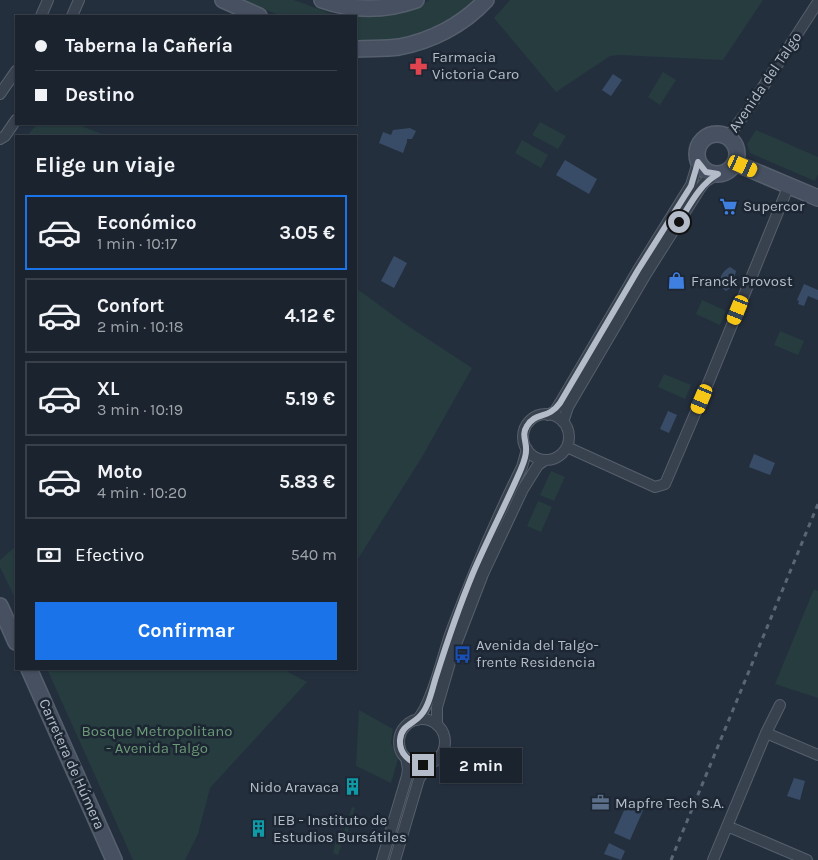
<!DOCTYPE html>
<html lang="es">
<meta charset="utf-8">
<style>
body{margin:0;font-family:Karla,sans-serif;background:#282f3a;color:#f1f3f6;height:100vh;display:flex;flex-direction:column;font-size:19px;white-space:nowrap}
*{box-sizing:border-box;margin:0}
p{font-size:16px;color:#a0a4aa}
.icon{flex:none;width:28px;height:28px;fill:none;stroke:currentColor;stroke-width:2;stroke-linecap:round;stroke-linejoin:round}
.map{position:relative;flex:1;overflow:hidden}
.panel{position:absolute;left:15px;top:135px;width:342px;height:535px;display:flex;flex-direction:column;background:#1b232e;border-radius:0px;box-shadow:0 1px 4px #0004,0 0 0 1px #39404a}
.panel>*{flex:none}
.top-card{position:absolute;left:15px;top:15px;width:342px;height:110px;border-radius:0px;box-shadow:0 1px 4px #0004,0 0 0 1px #39404a;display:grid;align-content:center;height:110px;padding:0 20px;background:#1b232e}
.end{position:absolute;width:22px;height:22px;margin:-11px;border:6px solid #b4bcc9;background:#111;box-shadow:0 0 0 2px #111}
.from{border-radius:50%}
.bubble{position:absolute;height:35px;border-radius:0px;background:#1b232e;box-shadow:0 1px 4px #0004,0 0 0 1px #39404a;font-size:16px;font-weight:700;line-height:35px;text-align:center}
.car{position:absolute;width:15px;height:30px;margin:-15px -8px;border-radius:6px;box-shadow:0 0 4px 1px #0007;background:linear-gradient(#f5c518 24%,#345 0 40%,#f5c518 0 76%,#345 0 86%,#f5c518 0)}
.top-card b{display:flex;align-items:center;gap:18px;height:48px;font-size:19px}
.top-card b+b{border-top:1px solid #39404a}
.top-card i{width:12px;height:12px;background:#f1f3f6}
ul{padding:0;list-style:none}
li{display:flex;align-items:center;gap:15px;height:75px;margin:0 10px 8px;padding:0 10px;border:2px solid #39404a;border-radius:0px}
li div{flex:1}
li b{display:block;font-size:19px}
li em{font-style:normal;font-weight:700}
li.current{border-color:#1a73e8}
li>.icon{width:45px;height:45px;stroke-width:1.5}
h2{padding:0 20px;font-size:22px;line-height:60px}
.pay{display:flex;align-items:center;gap:12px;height:55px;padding:0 20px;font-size:19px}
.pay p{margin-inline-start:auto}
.primary-button{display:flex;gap:10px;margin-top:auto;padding:10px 20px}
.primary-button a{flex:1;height:58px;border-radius:0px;background:#1a73e8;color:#fff;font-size:20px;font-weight:700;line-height:58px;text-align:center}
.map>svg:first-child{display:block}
.green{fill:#263c3f}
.water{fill:#394c67}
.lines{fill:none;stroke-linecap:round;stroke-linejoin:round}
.street-casing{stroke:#565f6c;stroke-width:12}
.secondary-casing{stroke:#565f6c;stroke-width:18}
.street{stroke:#38414e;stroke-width:10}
.secondary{stroke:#465061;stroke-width:15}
.rail{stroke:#5a6575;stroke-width:3;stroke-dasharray:5 5;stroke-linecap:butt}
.route{stroke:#b4bcc9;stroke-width:6}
.labels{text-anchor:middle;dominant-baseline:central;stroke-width:5;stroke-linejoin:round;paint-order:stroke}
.poi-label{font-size:15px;fill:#b4bcc9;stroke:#1d2633;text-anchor:start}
.street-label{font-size:15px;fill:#b4bcc9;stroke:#1d2633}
.park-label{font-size:15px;fill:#6b9a76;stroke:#1d2633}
</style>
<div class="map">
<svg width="818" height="860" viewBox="0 0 818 860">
<rect width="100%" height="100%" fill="#242f3e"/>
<path class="green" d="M 243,0 L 294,0 L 332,14 L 356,16 L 281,16 Z
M 430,0 L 473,0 C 454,21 416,37 388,40 C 378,41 367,40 356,40 L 356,16 L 365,17 L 411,11 Z
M 510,0 L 763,0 L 723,60 L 620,55 L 610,56 L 556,92 L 494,18 Z
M 663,72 L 676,80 L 660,105 L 648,97 Z
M 540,122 L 566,136 L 558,149 L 532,135 Z
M 37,124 L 76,124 L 107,136 L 27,136 Z
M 756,130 L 818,157 L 818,174 L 815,181 L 750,153 L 747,144 Z
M 522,140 L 548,155 L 541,168 L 515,153 Z
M 356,288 L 405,324 L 472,368 L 422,457 L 356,562 Z
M 702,300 L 726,311 L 720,325 L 696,314 Z
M 780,331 L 804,341 L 798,355 L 774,345 Z
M 664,374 L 691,385 L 685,399 L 658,387 Z
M 551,471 L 565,477 L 554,501 L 540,495 Z
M 538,501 L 552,507 L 541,532 L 527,526 Z
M 16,546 L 16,600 L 0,567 L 0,560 Z
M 814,589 L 818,591 L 818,698 L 775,684 Z
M 47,669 L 290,669 L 288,672 L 307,682 L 210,788 L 198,834 L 185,860 L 133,860 Z
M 359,710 L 393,729 L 391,743 L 398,759 L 391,783 L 356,766 Z
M 352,807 L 355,808 L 347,834 L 345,834 L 338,855 L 333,853 L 337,835 L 344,831 Z"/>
<path class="water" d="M 613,74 L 622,80 L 611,96 L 602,90 Z
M 410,128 L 416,131 L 412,139 L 407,139 L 407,142 L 403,153 L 379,143 L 383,132 L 391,135 L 393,130 Z
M 565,160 L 597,179 L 589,194 L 556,175 Z
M 394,256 L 407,263 L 394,288 L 381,281 Z
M 730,267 L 736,271 C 736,273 731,287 730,288 L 726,291 C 716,284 720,272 730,267 Z
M 804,284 L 818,290 L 818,300 L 808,296 L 804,306 L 798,304 L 799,301 L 797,300 Z
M 668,411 L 677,415 L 669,433 L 660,429 Z
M 754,454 L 775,463 L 770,475 L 749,467 Z
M 794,778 L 805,781 L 800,800 L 787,796 Z
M 629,799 L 645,806 L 630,840 L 614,833 Z
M 609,843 L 625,851 L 621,860 L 604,854 Z"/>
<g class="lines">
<defs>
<path id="street" d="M 41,16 L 48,0
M 72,16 L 79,0
M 0,94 L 16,71
M 728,137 L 750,107 L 818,2
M 0,139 L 5,136 L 16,120
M523 437a23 23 0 1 1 46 0a23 23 0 1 1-46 0Z
M 548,415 L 555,411 L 560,403 L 638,270 L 691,185 L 698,162
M 563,422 L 568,407 L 646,274 L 699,190 L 705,182 L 718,174
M 567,447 L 655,487 L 665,484 L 709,381 L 789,185
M399 742a23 23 0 1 1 46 0a23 23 0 1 1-46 0Z
M 417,720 C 432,704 443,654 451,632 C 472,576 495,521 522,467 L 527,449
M 437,725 L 437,707 L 453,652 L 483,574 L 523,489 L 538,465 L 545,460
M 766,733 L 818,755
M 727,826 L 807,860
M 382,860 L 407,776 L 408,769 L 406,758
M 395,860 L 419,779 L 429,764
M 713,860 L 766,733 L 780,705"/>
<path id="secondary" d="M 223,0 L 259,16
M 322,0 C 353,11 385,11 416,0
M 356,49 C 370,48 385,49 399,47 C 431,41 463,25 486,0
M697 154a20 20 0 1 1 40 0a20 20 0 1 1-40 0Z
M 735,163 L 818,198
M 0,606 L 16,642
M 29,669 L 114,860"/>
</defs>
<use href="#street" class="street-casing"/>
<use href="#secondary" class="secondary-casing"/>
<use href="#street" class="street"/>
<use href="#secondary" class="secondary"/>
<path class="rail" d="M 671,860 L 818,504"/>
</g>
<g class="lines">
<path class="route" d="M 423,765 C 410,763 399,754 400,740 C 401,727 410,725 418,718 C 429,709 432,689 436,677 C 447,642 459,607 473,573 C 488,538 506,504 521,469 C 523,464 526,457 526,451 C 527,442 521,435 527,426 C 536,411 548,420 560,403 L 638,270 L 691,186 L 698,162 L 706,172 L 718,174 C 699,185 690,205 679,222"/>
</g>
<defs>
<symbol id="pharmacy-bare" viewBox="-9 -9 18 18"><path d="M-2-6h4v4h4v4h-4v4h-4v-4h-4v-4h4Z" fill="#e0444e" stroke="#1d2633" stroke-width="2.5" paint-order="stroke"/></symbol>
<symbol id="supermarket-bare" viewBox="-9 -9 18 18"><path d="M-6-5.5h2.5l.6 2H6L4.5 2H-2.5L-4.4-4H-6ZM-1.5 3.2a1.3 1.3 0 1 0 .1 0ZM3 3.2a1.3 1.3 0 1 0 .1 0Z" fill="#3f7fe0" stroke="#1d2633" stroke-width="2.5" paint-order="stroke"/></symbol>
<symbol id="shop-bare" viewBox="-9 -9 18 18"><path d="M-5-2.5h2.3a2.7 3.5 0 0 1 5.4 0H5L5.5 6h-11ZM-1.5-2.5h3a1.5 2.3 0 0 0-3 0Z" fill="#3f7fe0" stroke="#1d2633" stroke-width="2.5" paint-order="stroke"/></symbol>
<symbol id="bus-bare" viewBox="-9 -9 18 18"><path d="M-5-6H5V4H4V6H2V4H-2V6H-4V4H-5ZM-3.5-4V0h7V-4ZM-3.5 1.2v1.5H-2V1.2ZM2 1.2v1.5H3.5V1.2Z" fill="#1a4fb4" stroke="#1d2633" stroke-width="2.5" paint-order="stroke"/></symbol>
<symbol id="building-bare" viewBox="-9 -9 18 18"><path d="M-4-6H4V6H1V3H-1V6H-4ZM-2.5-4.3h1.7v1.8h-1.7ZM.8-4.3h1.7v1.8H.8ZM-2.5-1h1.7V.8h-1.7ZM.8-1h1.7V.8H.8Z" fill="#0f9aa8" stroke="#1d2633" stroke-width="2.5" paint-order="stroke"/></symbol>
<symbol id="office-bare" viewBox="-9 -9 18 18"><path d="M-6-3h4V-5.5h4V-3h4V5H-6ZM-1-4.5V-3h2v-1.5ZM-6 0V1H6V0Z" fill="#5c6f8a" stroke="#1d2633" stroke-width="2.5" paint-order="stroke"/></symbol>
</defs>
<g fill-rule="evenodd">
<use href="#pharmacy-bare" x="406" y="54" width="25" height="25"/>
<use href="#supermarket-bare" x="716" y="194" width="25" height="25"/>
<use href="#shop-bare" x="664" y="268" width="25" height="25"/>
<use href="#bus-bare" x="450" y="642" width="25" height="25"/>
<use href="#building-bare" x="340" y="774" width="25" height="25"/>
<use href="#office-bare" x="588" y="790" width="25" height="25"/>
<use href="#building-bare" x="246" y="816" width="25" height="25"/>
</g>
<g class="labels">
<g class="poi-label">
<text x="432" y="57">Farmacia<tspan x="432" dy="17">Victoria Caro</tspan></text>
<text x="743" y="206">Supercor</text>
<text x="691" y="281">Franck Provost</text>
<text x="476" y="645">Avenida del Talgo-<tspan x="476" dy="17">frente Residencia</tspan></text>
<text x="339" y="787" text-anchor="end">Nido Aravaca</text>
<text x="615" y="803">Mapfre Tech S.A.</text>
<text x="273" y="820">IEB - Instituto de<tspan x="273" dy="17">Estudios Bursátiles</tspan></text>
</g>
<g class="street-label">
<text transform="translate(765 82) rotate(-56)">Avenida del Talgo</text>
<text transform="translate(72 764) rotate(66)">Carretera de Húmera</text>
</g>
<g class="park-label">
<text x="157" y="731">Bosque Metropolitano<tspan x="157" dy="17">- Avenida Talgo</tspan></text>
</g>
</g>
</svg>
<i class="end from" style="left:679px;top:222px"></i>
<i class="end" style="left:423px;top:765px"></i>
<div class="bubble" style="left:440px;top:748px;width:82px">2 min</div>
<i class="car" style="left:743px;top:166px;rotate:114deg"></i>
<i class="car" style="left:738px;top:310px;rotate:202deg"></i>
<i class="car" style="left:702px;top:399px;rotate:203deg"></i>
<div class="top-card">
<b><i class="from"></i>Taberna la Cañería</b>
<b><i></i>Destino</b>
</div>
<section class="panel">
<h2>Elige un viaje</h2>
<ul>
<li class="current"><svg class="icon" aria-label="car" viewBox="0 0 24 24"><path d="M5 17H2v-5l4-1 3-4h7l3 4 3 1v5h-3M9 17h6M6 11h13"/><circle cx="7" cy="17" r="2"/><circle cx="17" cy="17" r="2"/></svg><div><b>Económico</b><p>1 min · 10:17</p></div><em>3.05 €</em></li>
<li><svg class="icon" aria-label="car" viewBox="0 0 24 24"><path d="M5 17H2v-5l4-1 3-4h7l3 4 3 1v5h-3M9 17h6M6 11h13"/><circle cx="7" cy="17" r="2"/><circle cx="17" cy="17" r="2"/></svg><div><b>Confort</b><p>2 min · 10:18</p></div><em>4.12 €</em></li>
<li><svg class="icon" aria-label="car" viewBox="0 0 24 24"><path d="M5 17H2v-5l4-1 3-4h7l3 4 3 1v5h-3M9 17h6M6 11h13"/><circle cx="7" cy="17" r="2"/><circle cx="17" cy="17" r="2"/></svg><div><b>XL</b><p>3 min · 10:19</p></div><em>5.19 €</em></li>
<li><svg class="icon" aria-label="car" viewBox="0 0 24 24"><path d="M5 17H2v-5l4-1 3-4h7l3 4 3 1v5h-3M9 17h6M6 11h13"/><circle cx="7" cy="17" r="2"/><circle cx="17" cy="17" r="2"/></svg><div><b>Moto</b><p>4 min · 10:20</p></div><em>5.83 €</em></li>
</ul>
<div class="pay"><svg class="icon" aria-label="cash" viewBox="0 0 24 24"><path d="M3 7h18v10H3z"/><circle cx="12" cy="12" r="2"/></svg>Efectivo<p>540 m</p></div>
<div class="primary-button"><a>Confirmar</a></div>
</section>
</div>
